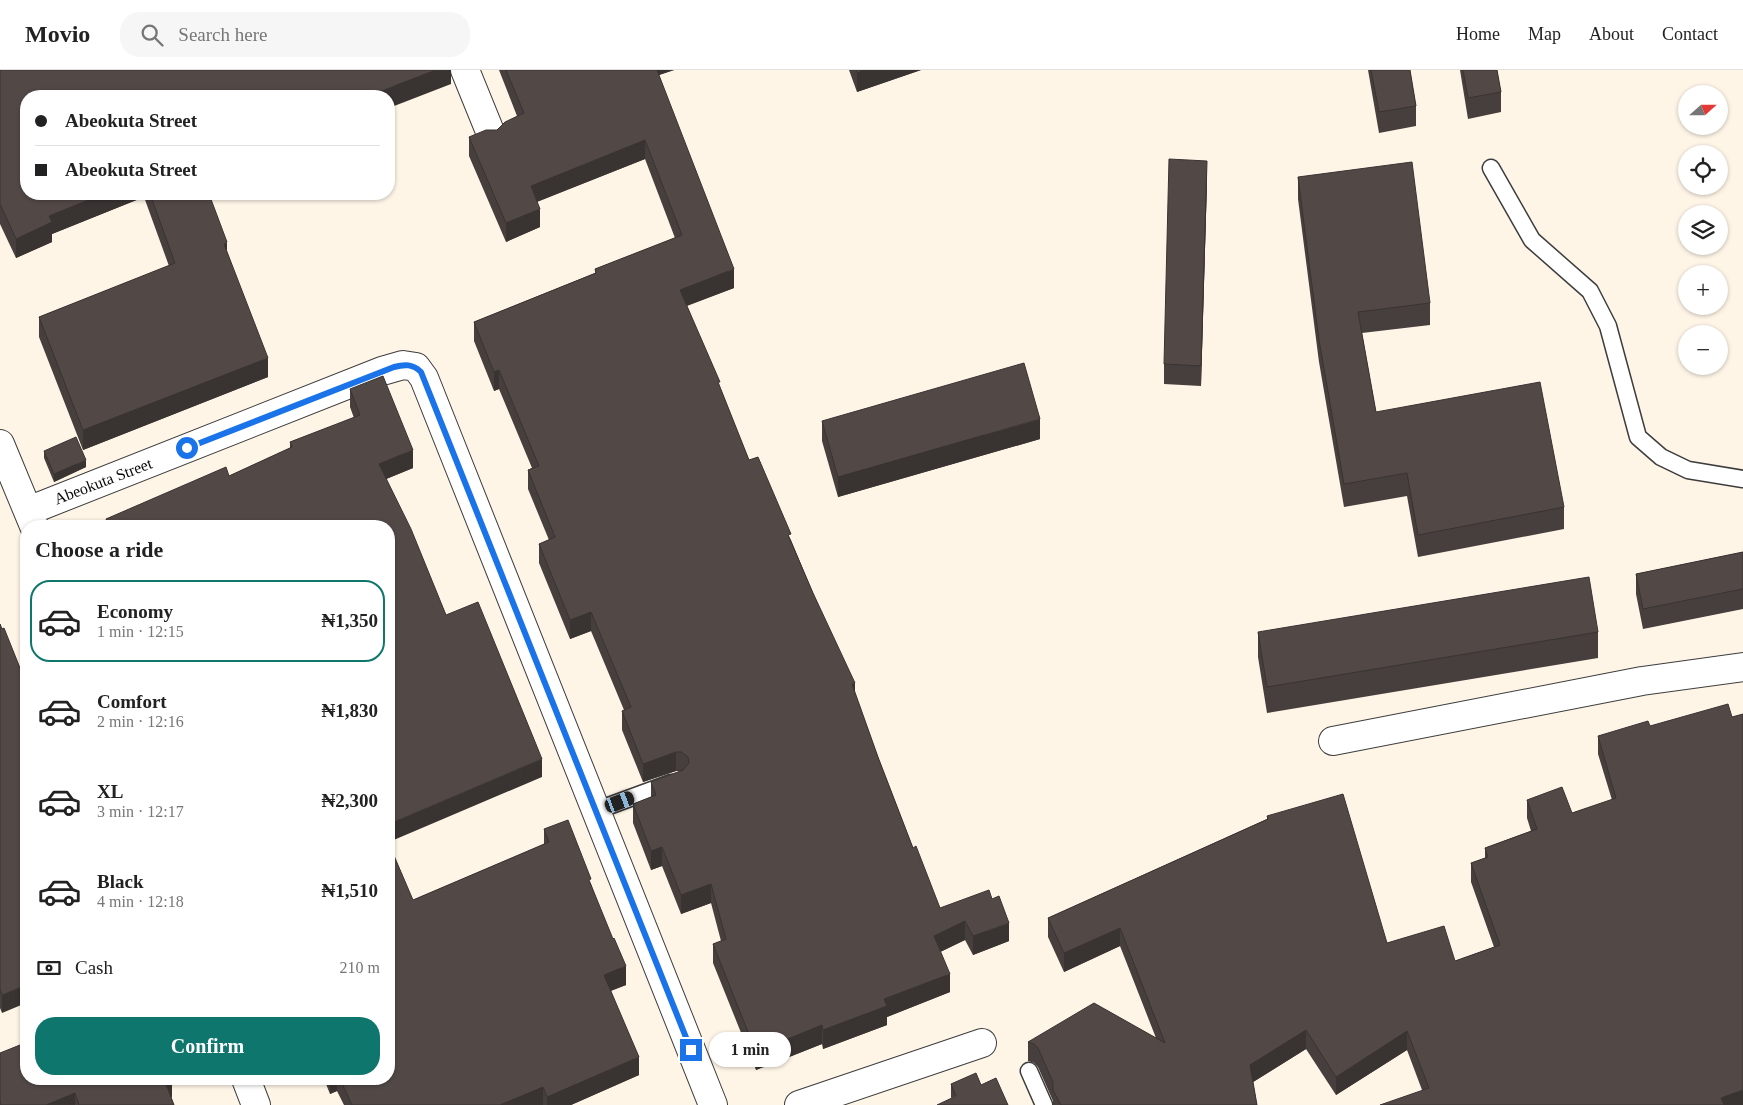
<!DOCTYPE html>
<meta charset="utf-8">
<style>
body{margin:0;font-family:Georgia,serif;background:#f6f6f6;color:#222;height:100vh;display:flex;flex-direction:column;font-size:19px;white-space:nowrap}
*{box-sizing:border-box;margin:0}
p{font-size:16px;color:#767676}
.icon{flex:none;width:28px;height:28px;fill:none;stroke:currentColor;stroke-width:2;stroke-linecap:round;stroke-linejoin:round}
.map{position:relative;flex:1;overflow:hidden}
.drawer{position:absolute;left:20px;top:450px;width:375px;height:565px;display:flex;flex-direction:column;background:#fff;border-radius:20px;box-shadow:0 1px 4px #0004}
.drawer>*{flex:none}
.top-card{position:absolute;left:20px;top:20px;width:375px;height:110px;border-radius:20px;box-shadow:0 1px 4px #0004;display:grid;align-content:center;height:110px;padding:0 15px;background:#fff}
.needle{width:32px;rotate:69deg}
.tools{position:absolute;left:1678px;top:15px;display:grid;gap:10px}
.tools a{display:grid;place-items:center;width:50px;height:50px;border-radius:50%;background:#fff;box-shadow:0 1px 4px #0004;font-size:25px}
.end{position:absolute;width:22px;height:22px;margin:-11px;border:6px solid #1a73e8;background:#fff;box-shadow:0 0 0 2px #fff}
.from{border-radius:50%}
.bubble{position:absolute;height:35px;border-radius:18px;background:#fff;box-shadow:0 1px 4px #0004;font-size:16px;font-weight:600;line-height:35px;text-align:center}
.car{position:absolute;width:15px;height:30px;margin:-15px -8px;border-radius:6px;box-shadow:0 0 4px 1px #0007;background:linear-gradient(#222 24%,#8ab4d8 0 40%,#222 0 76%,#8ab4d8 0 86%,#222 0)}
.top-card b{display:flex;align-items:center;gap:18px;height:48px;font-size:19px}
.top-card b+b{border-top:1px solid #e0e0e0}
.top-card i{width:12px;height:12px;background:#222}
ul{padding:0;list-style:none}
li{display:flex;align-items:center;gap:15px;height:82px;margin:0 10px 8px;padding:0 5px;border:2px solid transparent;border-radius:20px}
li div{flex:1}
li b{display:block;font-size:19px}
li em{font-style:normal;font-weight:600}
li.current{border-color:#0f766e}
li>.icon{width:45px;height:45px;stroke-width:1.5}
h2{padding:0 15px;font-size:22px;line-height:60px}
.pay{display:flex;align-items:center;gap:12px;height:55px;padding:0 15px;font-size:19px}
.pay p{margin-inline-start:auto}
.action{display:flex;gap:10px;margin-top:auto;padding:10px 15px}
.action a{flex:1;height:58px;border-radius:20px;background:#0f766e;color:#fff;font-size:20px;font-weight:600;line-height:58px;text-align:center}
header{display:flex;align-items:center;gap:30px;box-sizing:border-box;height:70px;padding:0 25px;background:#fff;border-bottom:1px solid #e0e0e0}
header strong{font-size:24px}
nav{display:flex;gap:28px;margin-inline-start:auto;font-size:18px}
.search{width:350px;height:45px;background:#f6f6f6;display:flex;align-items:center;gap:12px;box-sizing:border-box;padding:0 18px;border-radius:20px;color:#767676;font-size:19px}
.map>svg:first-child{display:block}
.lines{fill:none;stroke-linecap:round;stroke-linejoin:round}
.lane-casing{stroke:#3d3d3d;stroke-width:19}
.street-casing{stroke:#3d3d3d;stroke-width:30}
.lane{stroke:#fff;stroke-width:16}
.street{stroke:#fff;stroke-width:28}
.wall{fill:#473f3d}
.shaded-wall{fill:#393332}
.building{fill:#524947;stroke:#393332}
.route{stroke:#1a73e8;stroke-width:6}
.labels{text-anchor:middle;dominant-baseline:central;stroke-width:5;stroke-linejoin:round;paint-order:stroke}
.street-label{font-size:16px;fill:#0a0a0a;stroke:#fff}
</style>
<header>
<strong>Movio</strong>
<div class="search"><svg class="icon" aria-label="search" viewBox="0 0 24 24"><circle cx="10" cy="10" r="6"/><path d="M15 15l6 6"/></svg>Search here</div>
<nav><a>Home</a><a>Map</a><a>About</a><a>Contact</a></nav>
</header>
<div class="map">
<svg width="1743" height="1035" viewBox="0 0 1743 1035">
<rect width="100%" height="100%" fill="#fef5e7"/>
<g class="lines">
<defs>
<path id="lane" d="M 1491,98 L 1532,170 L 1590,221 L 1608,256 L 1638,367 L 1661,387 L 1688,400 L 1743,409
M 595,741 L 671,713
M 1029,1001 L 1044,1035"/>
<path id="street" d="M 465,0 L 491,64
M 0,374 L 34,456
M 28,441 L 382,301 L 403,295 L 416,297 L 424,308 L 713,1035
M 1333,671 L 1642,611 L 1743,597
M 246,1009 L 256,1035
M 799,1035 L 982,973"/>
</defs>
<use href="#lane" class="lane-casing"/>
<use href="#street" class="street-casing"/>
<use href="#lane" class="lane"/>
<use href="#street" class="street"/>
</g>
<path class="wall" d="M 0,0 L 451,0 L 451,14 L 26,26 L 26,124 L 209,124 L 227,182 L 268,307 L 83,380 L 39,267 L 39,247 L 169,196 L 144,127 L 52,164 L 52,172 L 16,188 L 0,154 Z
M 499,0 L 674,0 L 659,5 L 734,218 L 687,236 L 749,390 L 791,470 L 855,624 L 878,687 L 913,778 L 940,838 L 1009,871 L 973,885 L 965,870 L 940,882 L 950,922 L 887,947 L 887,955 L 823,979 L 822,974 L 756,1000 L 713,893 L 713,874 L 721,871 L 711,833 L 681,844 L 662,796 L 651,800 L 633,753 L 633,734 L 651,727 L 651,712 L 682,701 L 676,701 L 643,712 L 622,660 L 622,641 L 624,640 L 591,561 L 570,569 L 539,493 L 539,474 L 549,470 L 528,419 L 528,400 L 532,398 L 499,319 L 494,321 L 474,271 L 474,252 L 595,203 L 595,199 L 675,168 L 645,89 L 537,132 L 540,157 L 506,172 L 469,86 L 469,67 L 497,60 L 517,46 Z
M 849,0 L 921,0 L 857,22 Z
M 1368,0 L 1410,0 L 1416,36 L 1416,56 L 1379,63 Z
M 1460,0 L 1497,0 L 1501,22 L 1501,42 L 1468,49 Z
M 1298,107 L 1430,233 L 1430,255 L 1362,263 L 1376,342 L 1564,437 L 1564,459 L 1418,487 L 1407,426 L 1344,437 L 1319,292 L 1298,129 Z
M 1207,111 L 1201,316 L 1164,314 L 1164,294 Z
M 350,319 L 413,398 L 386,409 L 446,545 L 542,707 L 389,456 L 106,456 L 106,449 L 229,406 L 290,378 L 290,372 L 354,348 L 350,337 Z
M 822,351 L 1040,369 L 838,427 L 822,371 Z
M 44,381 L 86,397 L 54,412 L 44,388 Z
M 1743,482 L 1743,539 L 1643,559 L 1636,524 L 1636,504 Z
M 0,554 L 2,559 L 4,558 L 2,943 L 0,938 Z
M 1258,562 L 1598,562 L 1598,588 L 1267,643 L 1258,587 Z
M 1598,666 L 1743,1035 L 1422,1020 L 1407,980 L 1336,1025 L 1306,979 L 1253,1012 L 1257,1035 L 1053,1035 L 1053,1031 L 1038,997 L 1034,993 L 1028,991 L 1028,972 L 1156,968 L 1120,876 L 1064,902 L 1048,867 L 1048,848 L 1267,749 L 1267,746 L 1387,873 L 1455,891 L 1494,877 L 1471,812 L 1471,793 L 1485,788 L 1485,778 L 1531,761 L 1527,748 L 1527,730 L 1572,743 L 1612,730 L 1598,684 Z
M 544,759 L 591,814 L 626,915 L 611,921 L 639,1005 L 571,1035 L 344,1035 L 337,1021 L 330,1024 L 324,1009 L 389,1009 L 413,830 L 544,774 Z
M 0,983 L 26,1009 L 172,1009 L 172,1027 L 171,1027 L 174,1035 L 0,1035 Z
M 951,1014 L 981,1015 L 951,1028 Z"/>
<path class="shaded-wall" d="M 436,0 L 451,0 L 451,14 L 389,38 L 389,26 L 368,26 Z
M 653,0 L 674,0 L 653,7 Z
M 864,0 L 921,0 L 857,22 L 857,3 Z
M 645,70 L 645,89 L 531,134 L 531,116 Z
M 1207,91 L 1207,111 L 1201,316 L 1201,296 Z
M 103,124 L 144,124 L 144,127 L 52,164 L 52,172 L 16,188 L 16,169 L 49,146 Z
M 540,139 L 540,157 L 506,172 L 506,153 Z
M 227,172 L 227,192 L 224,174 Z
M 734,199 L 734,218 L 680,238 L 680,220 Z
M 268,288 L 268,307 L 83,380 L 83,360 Z
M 499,300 L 499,319 L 494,321 L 494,302 Z
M 1040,349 L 1040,369 L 838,427 L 838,407 Z
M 413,380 L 413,398 L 379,412 L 379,394 Z
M 86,390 L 86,397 L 54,412 L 54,404 Z
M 591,542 L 591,561 L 570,569 L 570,550 Z
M 855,613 L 855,631 L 852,614 Z
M 676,682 L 676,701 L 643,712 L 643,694 Z
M 542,689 L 542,707 L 389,772 L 389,754 Z
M 662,777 L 662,796 L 651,800 L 651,781 Z
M 711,814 L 711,833 L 681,844 L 681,825 Z
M 965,851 L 965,870 L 934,885 L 934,866 Z
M 1009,853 L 1009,871 L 973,885 L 973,866 Z
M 1120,858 L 1120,876 L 1064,902 L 1064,883 Z
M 626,896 L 626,915 L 604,923 L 604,905 Z
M 950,904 L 950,922 L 887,947 L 887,955 L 823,979 L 823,960 L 884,929 Z
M 26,915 L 26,933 L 2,943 L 2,925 Z
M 822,955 L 822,974 L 756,1000 L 756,982 Z
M 1306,960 L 1306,979 L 1250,1014 L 1250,995 Z
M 1407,961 L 1407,980 L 1336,1025 L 1336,1007 Z
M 639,987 L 639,1005 L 571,1035 L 547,1035 L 547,1027 Z
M 164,1009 L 172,1009 L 172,1027 L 164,1030 Z
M 330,1009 L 337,1009 L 337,1021 L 330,1024 Z
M 543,1017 L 543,1035 L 500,1035 Z
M 1743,1020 L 1743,1035 L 1721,1035 L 1721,1028 Z
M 75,1023 L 75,1035 L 46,1035 Z"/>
<path class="building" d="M 0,0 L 436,0 L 368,26 L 26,26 L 26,124 L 103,124 L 49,146 L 52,152 L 16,169 L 0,134 Z
M 506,0 L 657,0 L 734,199 L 680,220 L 720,312 L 718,312 L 749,390 L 758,387 L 791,464 L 788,465 L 813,523 L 855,613 L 852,614 L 878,687 L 913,778 L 916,776 L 940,838 L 989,820 L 992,829 L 999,826 L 1009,853 L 973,866 L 965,851 L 934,866 L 950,904 L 884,929 L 887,936 L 823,960 L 822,955 L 756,982 L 713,874 L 726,869 L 711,814 L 681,825 L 662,777 L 651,781 L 633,734 L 656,725 L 651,712 L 683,700 L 689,693 L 688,687 L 681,682 L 676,682 L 643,694 L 622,641 L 631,637 L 591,542 L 570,550 L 539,474 L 555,467 L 528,400 L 539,396 L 499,300 L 494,302 L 474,252 L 596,203 L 595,199 L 682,165 L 645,70 L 531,116 L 540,139 L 506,153 L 469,67 L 486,60 L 497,60 L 505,52 L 524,43 Z
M 856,0 L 864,0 L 857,3 Z
M 1371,0 L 1410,0 L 1416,36 L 1379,42 Z
M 1463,0 L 1497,0 L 1501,22 L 1468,28 Z
M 1169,89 L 1207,91 L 1201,296 L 1164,294 Z
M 1412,92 L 1430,233 L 1358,242 L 1376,342 L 1540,312 L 1564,437 L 1418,465 L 1407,403 L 1344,414 L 1319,270 L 1298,107 Z
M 150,124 L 209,124 L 227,172 L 224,174 L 268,288 L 83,360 L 39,247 L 175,193 Z
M 1024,293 L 1040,349 L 838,407 L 822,351 Z
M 383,306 L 413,380 L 379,394 L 411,459 L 446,545 L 478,532 L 542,689 L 389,754 L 389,456 L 109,456 L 106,449 L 226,397 L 229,406 L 292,377 L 290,372 L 360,345 L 350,319 Z
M 76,367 L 86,390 L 54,404 L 44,381 Z
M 1743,482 L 1743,519 L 1643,539 L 1636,504 Z
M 1589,507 L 1598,562 L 1267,617 L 1258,562 Z
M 0,554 L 2,559 L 4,558 L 26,613 L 26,915 L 2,925 L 0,920 Z
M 1728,634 L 1732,647 L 1743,644 L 1743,1020 L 1721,1028 L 1724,1035 L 1380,1035 L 1429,1018 L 1407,961 L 1336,1007 L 1306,960 L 1250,995 L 1257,1035 L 1061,1035 L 1053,1020 L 1053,1012 L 1038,978 L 1034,974 L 1028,972 L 1094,933 L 1165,973 L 1120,858 L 1064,883 L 1048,848 L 1268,749 L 1267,746 L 1343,724 L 1387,873 L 1444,856 L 1455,891 L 1500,875 L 1471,793 L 1488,787 L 1485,778 L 1537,759 L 1527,730 L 1562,717 L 1572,743 L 1616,728 L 1598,666 L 1648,651 L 1650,656 Z
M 568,750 L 591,809 L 589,810 L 613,869 L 614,868 L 626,896 L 604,905 L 639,987 L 547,1027 L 543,1017 L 500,1035 L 352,1035 L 340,1009 L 389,1009 L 389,774 L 413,830 L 549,772 L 544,759 Z
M 20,975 L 26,990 L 26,1009 L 164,1009 L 174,1035 L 79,1035 L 75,1023 L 46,1035 L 1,1035 L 0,1032 L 0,983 Z
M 976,1003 L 981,1015 L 996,1008 L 1008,1035 L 937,1035 L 956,1026 L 951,1014 Z"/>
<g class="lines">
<path class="route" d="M 187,378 L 394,297 C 405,294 413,294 421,302 L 691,980"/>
</g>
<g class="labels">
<g class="street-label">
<text transform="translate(103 411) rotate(-21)">Abeokuta Street</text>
</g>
</g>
</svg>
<div class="tools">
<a><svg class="needle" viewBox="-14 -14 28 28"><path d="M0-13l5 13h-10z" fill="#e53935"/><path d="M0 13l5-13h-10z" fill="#767676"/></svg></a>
<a><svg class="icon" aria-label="locate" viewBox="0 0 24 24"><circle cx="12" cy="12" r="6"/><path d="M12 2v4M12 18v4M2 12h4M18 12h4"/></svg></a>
<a><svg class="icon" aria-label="layers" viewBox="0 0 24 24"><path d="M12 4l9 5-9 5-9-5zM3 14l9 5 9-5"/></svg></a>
<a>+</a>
<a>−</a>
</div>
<i class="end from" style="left:187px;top:378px"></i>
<i class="end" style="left:691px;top:980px"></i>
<div class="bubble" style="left:709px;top:962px;width:82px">1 min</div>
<i class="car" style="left:620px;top:732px;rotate:69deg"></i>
<div class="top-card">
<b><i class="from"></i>Abeokuta Street</b>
<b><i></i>Abeokuta Street</b>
</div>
<section class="drawer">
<h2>Choose a ride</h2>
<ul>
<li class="current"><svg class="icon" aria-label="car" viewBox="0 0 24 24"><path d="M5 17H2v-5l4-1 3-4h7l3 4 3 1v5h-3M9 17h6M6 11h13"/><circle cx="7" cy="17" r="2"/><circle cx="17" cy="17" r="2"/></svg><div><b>Economy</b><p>1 min · 12:15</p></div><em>₦1,350</em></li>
<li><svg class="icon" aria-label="car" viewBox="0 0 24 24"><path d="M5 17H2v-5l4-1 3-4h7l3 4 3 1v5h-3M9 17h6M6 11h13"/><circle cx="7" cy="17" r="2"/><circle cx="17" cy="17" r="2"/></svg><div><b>Comfort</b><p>2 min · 12:16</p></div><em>₦1,830</em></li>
<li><svg class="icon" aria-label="car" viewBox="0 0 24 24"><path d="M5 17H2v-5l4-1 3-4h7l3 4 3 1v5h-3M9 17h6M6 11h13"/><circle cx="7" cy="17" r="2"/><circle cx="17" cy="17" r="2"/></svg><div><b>XL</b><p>3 min · 12:17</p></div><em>₦2,300</em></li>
<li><svg class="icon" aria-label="car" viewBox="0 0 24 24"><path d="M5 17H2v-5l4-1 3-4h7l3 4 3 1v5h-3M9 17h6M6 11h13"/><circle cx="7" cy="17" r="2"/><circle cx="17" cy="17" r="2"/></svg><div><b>Black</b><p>4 min · 12:18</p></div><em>₦1,510</em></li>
</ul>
<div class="pay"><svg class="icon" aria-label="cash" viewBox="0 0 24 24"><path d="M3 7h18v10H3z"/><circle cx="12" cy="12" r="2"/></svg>Cash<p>210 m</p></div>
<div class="action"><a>Confirm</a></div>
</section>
</div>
